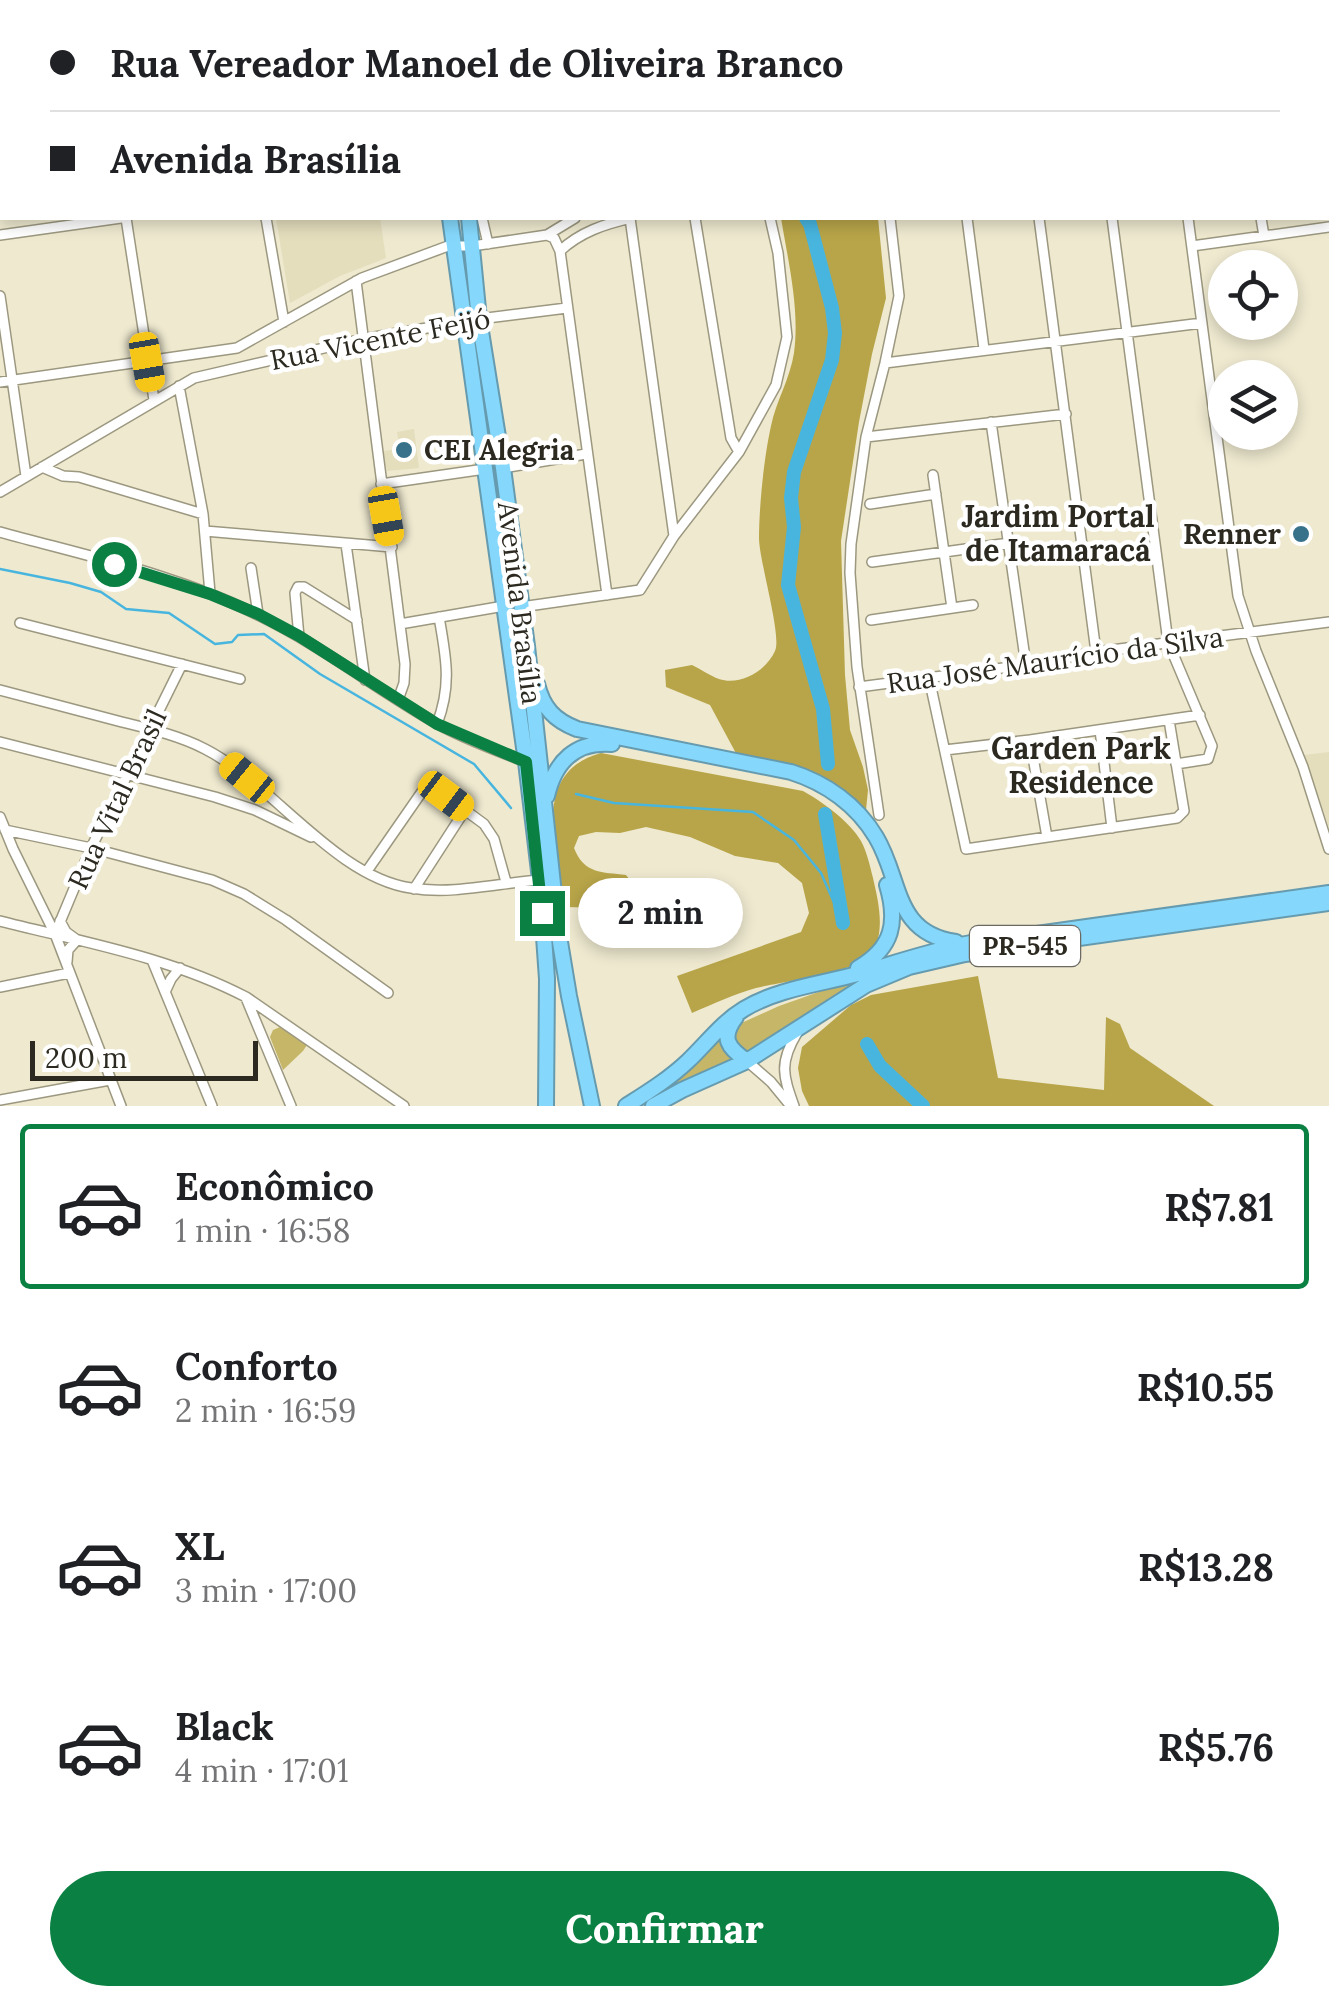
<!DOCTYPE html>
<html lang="pt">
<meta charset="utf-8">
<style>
body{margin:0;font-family:Lora,serif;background:#f2f2f2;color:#202124;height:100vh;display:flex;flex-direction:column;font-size:38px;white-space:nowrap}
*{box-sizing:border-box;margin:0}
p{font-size:32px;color:#757577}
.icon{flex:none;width:55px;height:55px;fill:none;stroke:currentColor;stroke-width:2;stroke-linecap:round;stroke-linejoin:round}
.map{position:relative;height:1106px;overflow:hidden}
.panel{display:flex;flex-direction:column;background:#fff;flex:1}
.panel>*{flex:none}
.top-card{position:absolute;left:0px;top:0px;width:1330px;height:220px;box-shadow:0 5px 15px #0003;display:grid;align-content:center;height:220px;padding:0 50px;background:#fff}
.tools{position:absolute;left:1208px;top:250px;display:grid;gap:20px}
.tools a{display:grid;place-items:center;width:90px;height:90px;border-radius:50%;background:#fff;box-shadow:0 5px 15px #0003;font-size:50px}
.scale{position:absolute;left:30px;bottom:25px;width:228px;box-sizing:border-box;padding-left:10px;border:5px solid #2c2a20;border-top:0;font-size:28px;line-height:35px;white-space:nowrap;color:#2c2a20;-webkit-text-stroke:8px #fff;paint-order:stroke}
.end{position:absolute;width:45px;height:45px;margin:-22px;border:12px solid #0b8043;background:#fff;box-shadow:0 0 0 5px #fff}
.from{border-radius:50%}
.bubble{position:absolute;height:70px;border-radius:35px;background:#fff;box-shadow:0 5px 15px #0003;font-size:32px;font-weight:700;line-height:70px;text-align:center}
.car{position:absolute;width:30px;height:60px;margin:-30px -15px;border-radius:12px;box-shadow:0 0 8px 2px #0007;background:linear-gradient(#f5c518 24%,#345 0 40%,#f5c518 0 76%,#345 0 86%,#f5c518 0)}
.top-card b{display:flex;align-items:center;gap:35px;height:95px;font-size:38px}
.top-card b+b{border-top:2px solid #e0e0e0}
.top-card i{width:25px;height:25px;background:#202124}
ul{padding:18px 0 0;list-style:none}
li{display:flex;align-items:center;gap:30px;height:165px;margin:0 20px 15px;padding:0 30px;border:5px solid transparent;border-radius:10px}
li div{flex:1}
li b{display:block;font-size:38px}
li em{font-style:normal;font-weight:700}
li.selected{border-color:#0b8043}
li>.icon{width:90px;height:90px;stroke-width:1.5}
.action{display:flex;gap:20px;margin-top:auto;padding:20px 50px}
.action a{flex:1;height:115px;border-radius:60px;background:#0b8043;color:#fff;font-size:40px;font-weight:700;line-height:115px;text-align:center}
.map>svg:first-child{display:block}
.built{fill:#e4debd}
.green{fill:#c6b667}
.forest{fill:#b8a549}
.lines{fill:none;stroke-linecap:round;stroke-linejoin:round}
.stream{stroke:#48b5df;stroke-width:2.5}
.river{stroke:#48b5df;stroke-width:14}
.minor-casing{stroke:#9c9880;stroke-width:12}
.highway-casing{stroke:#669baf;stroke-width:18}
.minor{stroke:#fff;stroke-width:9}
.highway{stroke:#85d8fc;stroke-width:14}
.route{stroke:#0b8043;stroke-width:12}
.poi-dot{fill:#37728a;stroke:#fff;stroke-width:4}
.labels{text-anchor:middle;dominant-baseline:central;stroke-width:9;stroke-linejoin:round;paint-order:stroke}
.shield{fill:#fff;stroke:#6b6a63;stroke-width:2.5}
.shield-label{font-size:25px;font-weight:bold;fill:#2c2a20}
.street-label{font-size:28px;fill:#2c2a20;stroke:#fff}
.poi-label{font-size:28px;font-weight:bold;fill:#2c2a20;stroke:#fff;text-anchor:start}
.neighbourhood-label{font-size:30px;font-weight:bold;fill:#2c2a20;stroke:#fff}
</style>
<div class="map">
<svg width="1329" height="1106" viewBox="0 0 1329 1106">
<rect width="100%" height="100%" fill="#eee9cf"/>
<path class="built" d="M 276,218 L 380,218 L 386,258 L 340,276 L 290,303 Z
M 414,429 L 419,468 L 387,471 L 383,451 L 400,449 L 397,432 Z
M 1329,752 L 1329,828 L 1304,755 Z"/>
<path class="green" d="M 881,970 L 748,1053 L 745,1053 L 732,1038 L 737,1025 L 779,1006 Z
M 280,1027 L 307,1045 L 303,1051 L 283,1070 L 270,1037 L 273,1030 Z
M 722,1034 L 737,1060 L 667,1088 L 667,1086 Z"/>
<path class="forest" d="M 781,218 L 878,218 L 886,298 L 872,354 L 859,422 L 841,541 L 845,675 L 850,730 L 863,767 L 868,790 L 866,810 L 818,775 L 738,757 L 710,705 L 666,687 L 665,670 L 692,665 C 701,669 710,676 719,679 C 740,686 766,671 775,651 C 782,636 760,564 759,539 C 759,507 764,457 771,426 C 776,401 790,379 794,353 C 800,309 788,261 781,218 Z
M 601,753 L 803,791 C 823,802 850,822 861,841 C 867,852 870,866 873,878 C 878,900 886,931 872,953 C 860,972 780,982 756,988 C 734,994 713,1004 692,1013 L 677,976 L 801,932 L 809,913 L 802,883 L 778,863 L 735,856 L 690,837 L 646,827 L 620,833 L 596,832 L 579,836 L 574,848 C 584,874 602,872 626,875 L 637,889 L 643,903 L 612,908 L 564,907 C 558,852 528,773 601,753 Z
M 978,976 L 998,1078 L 1104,1090 L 1106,1017 L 1120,1024 L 1130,1048 L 1214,1106 L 809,1106 L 802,1091 L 798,1068 L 802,1047 L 851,1005 L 871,995 Z"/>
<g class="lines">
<path class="stream" d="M 0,569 L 70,583 L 101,592 L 126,609 L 169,613 L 215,644 L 232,642 L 238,635 L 264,634 L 320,674 L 474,764 L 511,808
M 576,794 L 614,803 L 753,812 L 794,840 L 821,873 L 843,923"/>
<path class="river" d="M 733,2 L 733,0
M 806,218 L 810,224 L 832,308 L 835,333 L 832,360 L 794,472 L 791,498 L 794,527 L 788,585 L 823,709 L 828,764
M 825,814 L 843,923
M 867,1044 L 880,1066 L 923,1106"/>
<defs>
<path id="minor" d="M 114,0 L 114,2
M 231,0 L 231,2
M 402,0 L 402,2
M 452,0 L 452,2
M 527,0 L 527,2
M 604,0 L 605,2
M 673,0 L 674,2
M 900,0 L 902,2
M 950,0 L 951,2
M 1026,0 L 1026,2
M 1173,0 L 1173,2
M 80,2 L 97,0
M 1059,2 L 1077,0
M 0,14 L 2,14
M 0,40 L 2,59
M 1328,45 L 1329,45
M 1328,67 L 1329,67
M 0,86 L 2,86
M 1328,149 L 1329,160
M 126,218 L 154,400
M 266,218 L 284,322
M 482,218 L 488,244
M 630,218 L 674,536
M 695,218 L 731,438 L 739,452
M 967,218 L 984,349
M 1039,218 L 1096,652
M 1112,218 L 1168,642 L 1212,746 L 1208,759 L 1176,764
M 1188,218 L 1238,596 L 1256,651 L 1303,767 L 1329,849
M 1261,218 L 1264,236
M 0,235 L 121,218
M 547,235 L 554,238 L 560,251 L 607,595
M 1192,246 L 1329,227
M 560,251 C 580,232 605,224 631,218
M 356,281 L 405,664 L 404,683 L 398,700
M 0,296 L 26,476
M 885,363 L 1202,323
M 0,382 L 237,348 L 362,278 L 448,246 L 472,246 L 547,235 L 575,218
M 179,386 L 203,514 L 210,593
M 991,422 L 1026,665
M 866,437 L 1066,414
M 42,467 L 63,476 L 79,477 L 203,514
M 503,468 L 586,454
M 933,475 L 952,608
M 381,484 L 485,469
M 0,492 L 194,378 L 363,339 L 479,319 L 567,308
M 870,504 L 936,494
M 205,531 L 392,547
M 0,532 C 87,556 179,575 260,616 C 322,646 376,689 436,723 C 464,739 496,750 526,762
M 346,544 L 365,680
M 872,562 L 1009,543
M 251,568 L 258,614
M 521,607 L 640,590 L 674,536 L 739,452 L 776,385 L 787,337 L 778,253 L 770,218
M 871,620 L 973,605
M 20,623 L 240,679
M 400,624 L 504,606
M 299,637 L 295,593 L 298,587 L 304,587 L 357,620
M 929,678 L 966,849 L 1177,818 L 1184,811 L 1169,720
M 859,687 L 1026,665 L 1096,652 L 1329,622
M 0,690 C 39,700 79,711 118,721 C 146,728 178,735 205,749 C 272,783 335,877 411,888 C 453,895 498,883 540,880
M 437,724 C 452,685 446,657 439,617
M 1100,730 L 1112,828
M 1030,740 L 1047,837
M 0,742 L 215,797 L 255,810 L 311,837
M 945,750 L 1030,740 L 1200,715
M 879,815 L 857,667 L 850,573 L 851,544 L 866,437 L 885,363 L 899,296 L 890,218
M 0,817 L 13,849 L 55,934 L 121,1106
M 5,830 L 91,848 L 212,880 L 244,894 L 286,920 L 388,993
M 367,871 L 428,783 L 484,824 L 494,839 L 506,882
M 414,889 L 465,810
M 0,921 C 83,942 169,957 246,997 L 404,1106
M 60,921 L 66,932 L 77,940 L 68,950 L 67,962
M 55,934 L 91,848 L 182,664
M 152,960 L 212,1106
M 0,987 L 69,973
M 165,992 L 171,979 L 180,968
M 246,998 L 291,1106
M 747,1061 L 771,1082 L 790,1105
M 0,1100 L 110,1080
M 794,1106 C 783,1075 779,1063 797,1033"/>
<path id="highway" d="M 423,0 L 423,2
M 441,0 L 441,2
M 450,218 L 526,762 L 540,880 L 547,979 L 546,1106
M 469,218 L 479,319 L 503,468 L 527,646 L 558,930 L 569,996 L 592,1106
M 537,684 C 543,708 554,720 577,729 L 791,772 C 826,783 857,805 876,837 C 902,880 893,933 956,942
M 547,796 C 555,761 576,741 612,744
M 858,968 C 893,948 898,922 887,885
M 736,1017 C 720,1038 728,1048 747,1061
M 626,1106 C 648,1092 669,1079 688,1061 C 707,1043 721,1023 744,1009 C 779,988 822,984 861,973 C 898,962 933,950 971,943 L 1329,893
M 653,1106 L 682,1090 L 747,1061 L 866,985 L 909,967 L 965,954 L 1329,903"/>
</defs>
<use href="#minor" class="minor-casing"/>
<use href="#highway" class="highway-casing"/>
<use href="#minor" class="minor"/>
<use href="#highway" class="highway"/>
</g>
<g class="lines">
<path class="route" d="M 114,564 L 210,594 L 258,614 L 299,636 L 437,724 L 526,762 L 542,913"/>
</g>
<g class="poi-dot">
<circle cx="404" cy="450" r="10"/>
<circle cx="1301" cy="534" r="10"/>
</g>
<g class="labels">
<rect class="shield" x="970" y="926" width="110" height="40" rx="8"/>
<g class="shield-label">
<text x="1025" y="946">PR-545</text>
</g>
<g class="street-label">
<text transform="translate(380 339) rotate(-11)">Rua Vicente Feijó</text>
<text transform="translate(520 603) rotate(83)">Avenida Brasília</text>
<text transform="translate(1055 660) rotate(-8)">Rua José Maurício da Silva</text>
<text transform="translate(117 799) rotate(-65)">Rua Vital Brasil</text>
</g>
<g class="poi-label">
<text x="424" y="450">CEI Alegria</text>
<text x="1281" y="534" text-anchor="end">Renner</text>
</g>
<g class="neighbourhood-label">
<text x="1058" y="516">Jardim Portal<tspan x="1058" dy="34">de Itamaracá</tspan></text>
<text x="1081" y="748">Garden Park<tspan x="1081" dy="34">Residence</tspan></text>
</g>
</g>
</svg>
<div class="tools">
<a><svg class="icon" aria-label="locate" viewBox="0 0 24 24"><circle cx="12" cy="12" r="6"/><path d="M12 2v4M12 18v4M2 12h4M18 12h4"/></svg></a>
<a><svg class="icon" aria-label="layers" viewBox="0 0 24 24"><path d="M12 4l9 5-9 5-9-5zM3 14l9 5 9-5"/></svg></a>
</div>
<div class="scale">200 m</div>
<i class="end from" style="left:114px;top:564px"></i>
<i class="end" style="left:542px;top:913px"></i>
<div class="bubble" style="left:578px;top:878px;width:165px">2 min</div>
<i class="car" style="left:147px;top:362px;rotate:170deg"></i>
<i class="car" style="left:386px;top:516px;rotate:170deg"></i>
<i class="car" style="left:247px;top:778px;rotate:309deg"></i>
<i class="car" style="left:446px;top:796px;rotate:127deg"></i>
<div class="top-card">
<b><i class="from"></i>Rua Vereador Manoel de Oliveira Branco</b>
<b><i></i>Avenida Brasília</b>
</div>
</div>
<section class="panel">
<ul>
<li class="selected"><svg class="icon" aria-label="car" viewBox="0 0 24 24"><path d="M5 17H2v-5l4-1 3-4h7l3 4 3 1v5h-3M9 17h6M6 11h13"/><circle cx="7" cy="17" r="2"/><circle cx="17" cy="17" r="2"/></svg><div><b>Econômico</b><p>1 min · 16:58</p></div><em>R$7.81</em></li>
<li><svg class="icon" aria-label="car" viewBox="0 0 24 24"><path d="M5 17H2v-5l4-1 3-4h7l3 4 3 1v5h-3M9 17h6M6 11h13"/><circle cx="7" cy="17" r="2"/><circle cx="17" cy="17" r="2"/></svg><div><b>Conforto</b><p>2 min · 16:59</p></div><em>R$10.55</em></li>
<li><svg class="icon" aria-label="car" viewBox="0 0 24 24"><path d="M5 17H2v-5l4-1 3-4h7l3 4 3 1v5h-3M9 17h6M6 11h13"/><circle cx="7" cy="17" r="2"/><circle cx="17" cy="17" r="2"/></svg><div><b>XL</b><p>3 min · 17:00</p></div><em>R$13.28</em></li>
<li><svg class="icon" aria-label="car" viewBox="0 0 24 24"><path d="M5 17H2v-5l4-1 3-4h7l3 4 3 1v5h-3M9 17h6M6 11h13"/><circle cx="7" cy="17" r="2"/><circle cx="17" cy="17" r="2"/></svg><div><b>Black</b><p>4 min · 17:01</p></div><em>R$5.76</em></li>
</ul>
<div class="action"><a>Confirmar</a></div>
</section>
